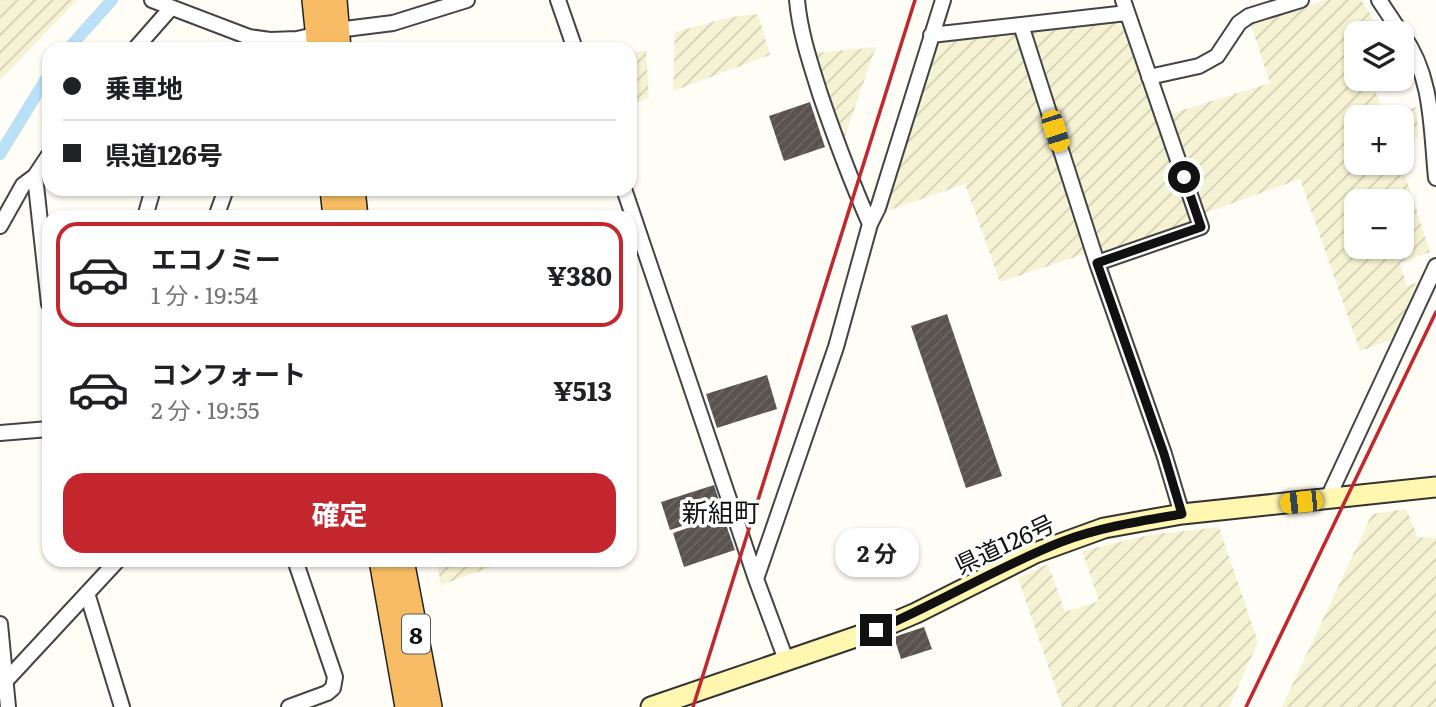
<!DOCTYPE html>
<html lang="ja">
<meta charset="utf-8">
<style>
body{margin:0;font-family:Literata,"Noto Sans JP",serif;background:#f2f2f2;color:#202124;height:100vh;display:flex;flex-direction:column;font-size:26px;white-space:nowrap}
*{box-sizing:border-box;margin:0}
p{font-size:23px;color:#757577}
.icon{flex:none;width:38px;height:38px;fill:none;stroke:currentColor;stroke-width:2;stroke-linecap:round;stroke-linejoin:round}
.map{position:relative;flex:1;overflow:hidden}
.side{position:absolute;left:42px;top:210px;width:595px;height:357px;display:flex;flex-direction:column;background:#fff;border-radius:21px;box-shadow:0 2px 5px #0004}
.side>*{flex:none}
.banner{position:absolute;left:42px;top:42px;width:595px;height:154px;border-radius:21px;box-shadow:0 2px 5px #0004;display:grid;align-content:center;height:154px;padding:0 21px;background:#fff}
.buttons{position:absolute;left:1344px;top:21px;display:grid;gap:14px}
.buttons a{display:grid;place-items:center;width:70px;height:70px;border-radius:14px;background:#fff;box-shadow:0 2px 5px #0004;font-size:35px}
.end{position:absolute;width:32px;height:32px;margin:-16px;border:9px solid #111;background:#fff;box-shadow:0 0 0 4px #fff}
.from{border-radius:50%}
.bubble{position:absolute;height:49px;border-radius:21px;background:#fff;box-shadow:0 2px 5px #0004;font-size:23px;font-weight:700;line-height:49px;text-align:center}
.car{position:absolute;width:21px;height:42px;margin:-21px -10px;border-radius:9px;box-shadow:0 0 5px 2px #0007;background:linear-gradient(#f5c518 24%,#345 0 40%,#f5c518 0 76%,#345 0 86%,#f5c518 0)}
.banner b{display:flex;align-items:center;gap:24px;height:66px;font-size:26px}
.banner b+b{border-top:2px solid #e0e0e0}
.banner i{width:18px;height:18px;background:#202124}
ul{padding:12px 0 0;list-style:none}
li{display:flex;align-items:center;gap:21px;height:105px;margin:0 14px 10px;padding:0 7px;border:4px solid transparent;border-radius:21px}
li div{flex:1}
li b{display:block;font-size:26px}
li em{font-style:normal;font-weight:700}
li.current{border-color:#c4262e}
li>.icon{width:63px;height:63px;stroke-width:1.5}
.cta{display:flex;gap:14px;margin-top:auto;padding:14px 21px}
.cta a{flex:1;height:80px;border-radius:21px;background:#c4262e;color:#fff;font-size:28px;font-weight:700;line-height:80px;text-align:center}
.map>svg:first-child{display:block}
.farmland{fill:url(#farmland-furrows);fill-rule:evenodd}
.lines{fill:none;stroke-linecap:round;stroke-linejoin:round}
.canal{stroke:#b9e0f7;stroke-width:12}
.building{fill:url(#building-hatch)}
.minor-casing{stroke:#444;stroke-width:18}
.secondary-casing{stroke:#333;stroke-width:23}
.trunk-casing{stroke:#222;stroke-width:26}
.minor{stroke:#fff;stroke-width:14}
.secondary{stroke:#fff6b0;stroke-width:19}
.trunk{stroke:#f7bc64;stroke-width:23}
.rail{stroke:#c4262e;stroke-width:3.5}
.route{stroke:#111;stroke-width:9}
.labels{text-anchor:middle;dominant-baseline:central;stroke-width:7;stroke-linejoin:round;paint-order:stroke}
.shield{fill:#fff;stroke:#585858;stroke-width:2}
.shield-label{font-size:23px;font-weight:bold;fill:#111}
.street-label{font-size:24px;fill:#111;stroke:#fff}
.neighbourhood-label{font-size:26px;fill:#111;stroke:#fff}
</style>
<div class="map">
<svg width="1436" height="707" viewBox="0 0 1436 707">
<defs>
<pattern id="farmland-furrows" width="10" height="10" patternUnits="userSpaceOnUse" patternTransform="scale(1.75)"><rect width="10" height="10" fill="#f6f3d4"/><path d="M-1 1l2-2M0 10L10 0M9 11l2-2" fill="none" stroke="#d2cfb5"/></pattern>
<pattern id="building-hatch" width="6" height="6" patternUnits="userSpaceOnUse" patternTransform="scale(1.75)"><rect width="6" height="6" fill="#5a524d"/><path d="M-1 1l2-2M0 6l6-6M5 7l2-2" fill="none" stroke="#6d6662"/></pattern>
</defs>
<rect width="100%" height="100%" fill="#fffdf5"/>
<path class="farmland" d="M 0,0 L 77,0 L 0,80 Z
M 1325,0 L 1361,0 L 1382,33 L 1356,33 L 1356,79 L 1387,79 L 1373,85 L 1385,117 L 1416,107 L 1419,137 L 1402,143 L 1402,117 L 1356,117 L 1356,163 L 1401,163 L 1430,252 L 1400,263 L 1407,286 L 1428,279 L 1403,336 L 1360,351 L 1300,179 L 1205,213 L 1170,114 L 1270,83 L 1251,25 ZM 1356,201 L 1402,201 L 1402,247 L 1356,247 Z
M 758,14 L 770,55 L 673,91 L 675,32 L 731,17 Z
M 1116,23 L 1124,27 L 1193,219 L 1189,225 L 1104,254 L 1102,248 L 1000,282 L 965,184 L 884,212 L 936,40 Z
M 877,47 L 873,55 L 843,142 L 814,53 Z
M 646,50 L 649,98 L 630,105 L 630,53 Z
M 1406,509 L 1418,537 L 1436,538 L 1436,707 L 1282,707 L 1372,514 Z
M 1219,527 L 1258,642 L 1229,707 L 1062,707 L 1018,578 L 1048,564 L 1065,612 L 1099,601 L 1082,551 L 1149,535 Z
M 436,560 L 511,560 L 441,585 Z"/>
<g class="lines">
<path class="canal" d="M 68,49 L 112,0
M 0,154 L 49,74"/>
</g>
<path class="building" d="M 810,102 L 825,147 L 784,161 L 769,116 Z
M 947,314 L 1002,476 L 966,488 L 911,326 Z
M 767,375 L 777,409 L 717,428 L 706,394 Z
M 714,485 L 723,513 L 670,530 L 661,502 Z
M 723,516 L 735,550 L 684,567 L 673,533 Z
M 924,627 L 932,649 L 901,659 L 894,637 Z"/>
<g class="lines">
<defs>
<path id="minor" d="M 152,0 L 249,37 L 270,40 L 297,39 L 337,30 L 393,23 L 467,0
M 558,0 L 575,49
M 797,0 C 800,33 810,62 820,94 C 835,138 851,181 870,224
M 1379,0 L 1401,33
M 1021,25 L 1097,263 L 1164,454 L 1182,514
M 1402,34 C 1433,76 1431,128 1436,178
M 931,35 L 1127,13
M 135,49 L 171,8
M 1149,77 L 1199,66 L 1217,56 L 1239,23 L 1249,16 L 1301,0
M 49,155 L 35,176 L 49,304
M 624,189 L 756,579 L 786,660
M 145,217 L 153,189
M 216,217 L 226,189
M 0,226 L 23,185 L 35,176
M 1097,263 L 1201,227 L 1123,0
M 0,433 L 49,429
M 1327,500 L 1436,266
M 756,579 L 836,347 L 870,224 L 878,208 L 943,0
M 87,593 L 122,707
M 0,624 L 8,707
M 0,687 L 118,560
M 289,707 L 327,693 L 333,688 L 335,677 L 295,560"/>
<path id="secondary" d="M 651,707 L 876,630 L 916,613 L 1035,553 L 1104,528 L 1182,514 L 1436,487"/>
<path id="trunk" d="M 314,0 L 319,49
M 335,0 L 339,49
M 332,189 L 335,217
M 353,189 L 356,217
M 381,560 L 407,707
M 402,560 L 430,707"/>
</defs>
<use href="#minor" class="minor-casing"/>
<use href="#secondary" class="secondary-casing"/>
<use href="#trunk" class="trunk-casing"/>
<use href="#minor" class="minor"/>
<use href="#secondary" class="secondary"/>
<use href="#trunk" class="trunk"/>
<path class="rail" d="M 693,707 L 915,0
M 1246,707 L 1436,312"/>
</g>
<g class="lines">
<path class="route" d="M 876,630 C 939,603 998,567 1061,542 C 1100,527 1141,521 1182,514 L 1164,454 L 1097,263 L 1201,227 L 1184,177"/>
</g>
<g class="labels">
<rect class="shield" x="402" y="614.5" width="28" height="39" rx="5"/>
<g class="shield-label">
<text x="416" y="634">8</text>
</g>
<g class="street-label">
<text transform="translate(1004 543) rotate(-25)">県道126号</text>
</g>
<g class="neighbourhood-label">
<text x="721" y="510">新組町</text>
</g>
</g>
</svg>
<div class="buttons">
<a><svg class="icon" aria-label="layers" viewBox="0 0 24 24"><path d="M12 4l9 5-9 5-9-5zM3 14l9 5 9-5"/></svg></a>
<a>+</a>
<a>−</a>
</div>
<i class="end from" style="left:1184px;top:177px"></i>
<i class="end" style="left:876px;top:630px"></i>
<div class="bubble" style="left:835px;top:528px;width:84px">2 分</div>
<i class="car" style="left:1055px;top:131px;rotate:162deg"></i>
<i class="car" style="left:1301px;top:502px;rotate:264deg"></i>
<div class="banner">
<b><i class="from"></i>乗車地</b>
<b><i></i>県道126号</b>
</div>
<section class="side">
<ul>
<li class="current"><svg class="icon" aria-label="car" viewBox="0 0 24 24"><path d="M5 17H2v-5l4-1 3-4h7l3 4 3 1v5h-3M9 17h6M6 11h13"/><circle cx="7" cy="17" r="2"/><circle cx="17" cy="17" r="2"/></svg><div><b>エコノミー</b><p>1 分 · 19:54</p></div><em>¥380</em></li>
<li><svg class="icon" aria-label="car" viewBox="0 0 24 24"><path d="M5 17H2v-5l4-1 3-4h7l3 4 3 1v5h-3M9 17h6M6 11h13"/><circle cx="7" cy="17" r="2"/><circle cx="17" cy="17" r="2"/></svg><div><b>コンフォート</b><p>2 分 · 19:55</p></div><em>¥513</em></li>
</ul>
<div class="cta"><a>確定</a></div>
</section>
</div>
